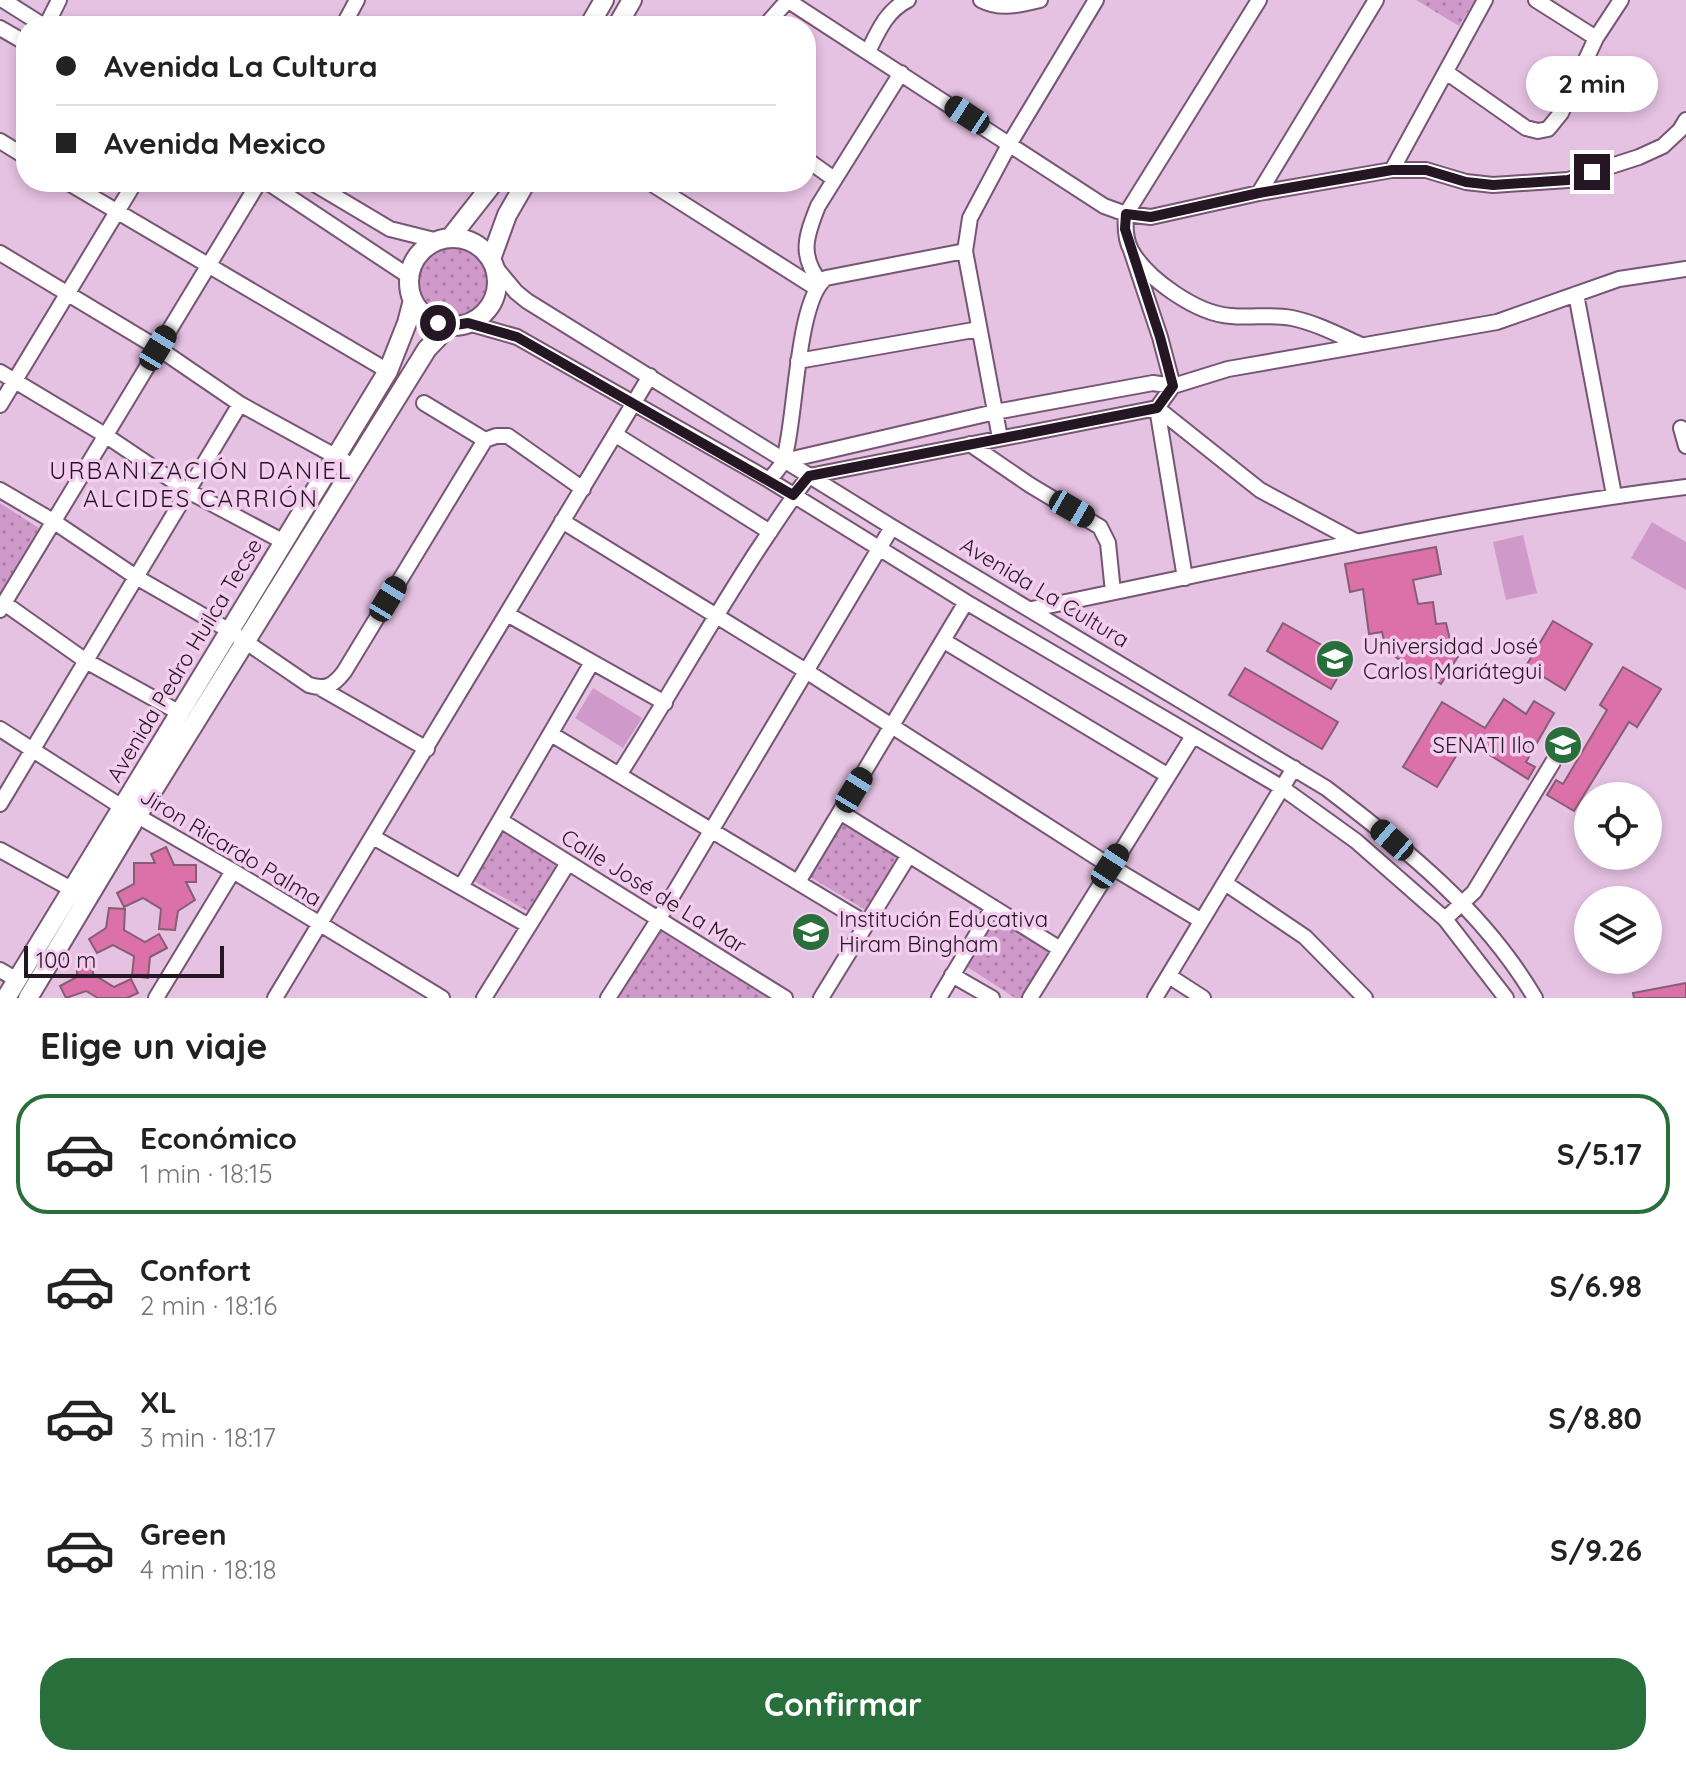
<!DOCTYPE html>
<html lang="es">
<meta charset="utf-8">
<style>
body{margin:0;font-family:Quicksand,sans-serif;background:#f2f2f2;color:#222;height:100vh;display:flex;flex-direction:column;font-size:30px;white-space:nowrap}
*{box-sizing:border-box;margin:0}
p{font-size:26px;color:#767676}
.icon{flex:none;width:44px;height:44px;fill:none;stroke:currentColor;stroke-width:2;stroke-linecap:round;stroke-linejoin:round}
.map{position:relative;height:998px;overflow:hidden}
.drawer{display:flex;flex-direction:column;background:#fff;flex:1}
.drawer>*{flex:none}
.guide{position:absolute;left:16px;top:16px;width:800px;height:176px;border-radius:32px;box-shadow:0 4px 12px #0003;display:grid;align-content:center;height:176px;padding:0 40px;background:#fff}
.buttons{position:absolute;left:1574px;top:782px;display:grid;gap:16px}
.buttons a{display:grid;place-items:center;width:88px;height:88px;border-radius:50%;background:#fff;box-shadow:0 4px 12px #0003;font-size:40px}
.scale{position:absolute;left:24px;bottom:20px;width:200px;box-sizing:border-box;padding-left:8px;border:4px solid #241723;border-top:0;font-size:22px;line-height:28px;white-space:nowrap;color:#241723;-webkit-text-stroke:6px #f3ceef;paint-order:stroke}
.end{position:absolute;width:36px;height:36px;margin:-18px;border:10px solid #241723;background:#fff;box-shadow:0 0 0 4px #fff}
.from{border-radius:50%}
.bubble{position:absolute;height:56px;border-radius:28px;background:#fff;box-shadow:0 4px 12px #0003;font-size:26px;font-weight:700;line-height:56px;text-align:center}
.car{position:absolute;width:24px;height:48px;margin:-24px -12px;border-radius:10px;box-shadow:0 0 6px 2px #0007;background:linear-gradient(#222 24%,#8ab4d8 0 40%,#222 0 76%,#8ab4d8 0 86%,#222 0)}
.guide b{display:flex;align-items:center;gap:28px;height:76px;font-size:30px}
.guide b+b{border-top:2px solid #e0e0e0}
.guide i{width:20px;height:20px;background:#222}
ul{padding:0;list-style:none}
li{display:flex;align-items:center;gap:24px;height:120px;margin:0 16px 12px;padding:0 24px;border:4px solid transparent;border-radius:32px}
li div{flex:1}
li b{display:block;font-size:30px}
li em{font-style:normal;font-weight:700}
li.selected{border-color:#286f3b}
li>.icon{width:72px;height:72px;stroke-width:1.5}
h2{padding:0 40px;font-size:36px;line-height:96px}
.action{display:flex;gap:16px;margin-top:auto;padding:16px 40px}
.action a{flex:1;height:92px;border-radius:32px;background:#286f3b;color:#fff;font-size:32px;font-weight:700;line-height:92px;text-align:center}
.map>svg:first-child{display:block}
.park{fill:url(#park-dots)}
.garden{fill:#cf9aca}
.building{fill:#db71a8;stroke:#865d71;stroke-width:2}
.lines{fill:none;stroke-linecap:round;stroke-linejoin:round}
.minor-casing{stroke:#765673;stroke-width:18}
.major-casing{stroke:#765673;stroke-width:22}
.minor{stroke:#fff;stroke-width:14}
.major{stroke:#fff;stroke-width:18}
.route{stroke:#241723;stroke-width:10}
.labels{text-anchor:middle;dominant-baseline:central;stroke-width:7;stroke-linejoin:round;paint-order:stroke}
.street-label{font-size:22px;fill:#241723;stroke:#f3ceef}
.poi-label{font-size:22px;fill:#241723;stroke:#f3ceef;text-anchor:start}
.neighbourhood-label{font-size:24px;letter-spacing:2px;fill:#241723;stroke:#f3ceef}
</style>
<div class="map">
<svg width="1686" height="998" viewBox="0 0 1686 998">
<defs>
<pattern id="park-dots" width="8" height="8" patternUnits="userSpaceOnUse" patternTransform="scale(2)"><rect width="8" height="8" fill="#cf9aca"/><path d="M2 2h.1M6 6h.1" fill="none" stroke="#a87da4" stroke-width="1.8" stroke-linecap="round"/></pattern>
</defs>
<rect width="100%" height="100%" fill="#e5c1e2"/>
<path class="park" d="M 1416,0 L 1475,0 L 1459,26 Z
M419 281a34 34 0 1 1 68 0a34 34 0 1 1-68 0Z
M 0,503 L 39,528 L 0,593 Z
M 848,816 L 905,853 L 869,912 L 810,877 Z
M 507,825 L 563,860 L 531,913 L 474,881 Z
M 999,912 L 1056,946 L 1023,998 L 1015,998 L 966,966 Z
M 664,925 L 780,998 L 618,998 Z"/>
<path class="garden" d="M 1652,522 L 1686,542 L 1686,590 L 1631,558 Z
M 1523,535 L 1537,593 L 1506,600 L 1493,542 Z
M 593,688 L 642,718 L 623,748 L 575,718 Z"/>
<path class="building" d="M 1436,547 L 1441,574 L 1413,580 L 1418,604 L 1433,602 L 1436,624 L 1446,623 L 1450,640 L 1462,650 L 1441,684 L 1387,652 L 1382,632 L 1369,634 L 1363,589 L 1350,592 L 1345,564 Z
M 1553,621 L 1592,644 L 1565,690 L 1526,666 Z
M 1283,623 L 1348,660 L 1331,689 L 1267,651 Z
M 1623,667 L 1661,689 L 1637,727 L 1629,722 L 1574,811 L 1547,795 L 1556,780 L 1563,784 L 1607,710 L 1600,705 Z
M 1245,668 L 1338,722 L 1322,749 L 1229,695 Z
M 1504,699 L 1526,714 L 1534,701 L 1554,713 L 1526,762 L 1535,767 L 1528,779 L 1466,740 L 1437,787 L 1403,767 L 1442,702 L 1485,728 Z
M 166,847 L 174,865 L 196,865 L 196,882 L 186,882 L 195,900 L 178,911 L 175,930 L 159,929 L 161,909 L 143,898 L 124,907 L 117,893 L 134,884 L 134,863 L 155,863 L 151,854 Z
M 109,908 L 125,909 L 124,930 L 145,942 L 159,934 L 167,948 L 150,957 L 148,978 L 132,976 L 134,956 L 113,945 L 97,953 L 89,939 L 106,928 Z
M 77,956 L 93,956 L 93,974 L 114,987 L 131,979 L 138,993 L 127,998 L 98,998 L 86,991 L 66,998 L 60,986 L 77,977 Z
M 1686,983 L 1686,998 L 1634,998 L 1633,993 Z"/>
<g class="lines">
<defs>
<path id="minor" d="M 3,0 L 44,26
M 787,0 L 1104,206 L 1126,214 L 1151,217 L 1259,193 L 1392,170 L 1426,170 L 1466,182 L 1493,185 L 1568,180 L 1639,157 L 1663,146 L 1680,130 L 1686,120
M 981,0 C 1000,10 1020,5 1040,0
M 1259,0 L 1126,214 C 1125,226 1125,239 1131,250 C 1147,279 1197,314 1231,316 C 1252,318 1271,314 1292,318 C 1316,323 1339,335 1361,345
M 1536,0 L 1596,38
M 46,26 L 59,0
M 343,26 L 357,0
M 765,26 L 788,0
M 0,28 L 26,43
M 868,52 C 878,31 887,10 908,0
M 1446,72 L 1526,128 L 1538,131 L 1548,129 L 1561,113 L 1596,38 L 1621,0
M 0,141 L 26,157
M 806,159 L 834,179
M 1392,170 L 1485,0
M 67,182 L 388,371
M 267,182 L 410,277
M 311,182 L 390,229 L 438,241
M 649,182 L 816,288
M 1259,193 L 1376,0
M 0,253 L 158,348 L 240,404 L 355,467
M 496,268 L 516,292 L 527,301 L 892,527 L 1326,788 C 1405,848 1484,911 1535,998
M 820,282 C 799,255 806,236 818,206 L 901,73
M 1576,294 L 1614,495
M 468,323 L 517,337 L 769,480 L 966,602 L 1281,787 L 1356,841 L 1445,919 L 1506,998
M 798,361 L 979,329
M 0,372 L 105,435 L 188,491 L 284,542
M 424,403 L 485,440
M 0,405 L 135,182
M 1157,408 L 1260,490 L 1357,542
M 1157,408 L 1185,578
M 1681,428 L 1686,446
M 616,435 L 770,532
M 1000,438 L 965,251 L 970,218 L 1010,143 L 1096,0
M 970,444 L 1030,485 L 1100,527 L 1108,543 L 1113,592
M 784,461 L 995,412 L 1153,383 L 1173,386 L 1228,369 L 1497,322 L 1619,279 L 1686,269
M 769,480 C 774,474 782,466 784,459 C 796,422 796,300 826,278 L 965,251
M 0,490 L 53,521 L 136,577 L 230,631 L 309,685 C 326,690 333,686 344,672 L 485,440 L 496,436 L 508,436 L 583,489
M 562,521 L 806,671 L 1110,866 L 1200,920
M 4,603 L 86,661 L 180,713
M 1032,609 C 1249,565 1466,514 1686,487
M 0,610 L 259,182
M 507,614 L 665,703
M 944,641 L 1167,775
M 322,689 L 427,749
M 0,729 L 122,807 L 233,871 L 442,998
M 551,734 L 867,924
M 619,775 C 666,701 709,625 757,551 C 774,526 790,500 809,476 L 1157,408 L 1173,386 L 1160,337 L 1131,250
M 0,804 L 240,404
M 840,812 L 1060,949
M 500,820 L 785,998
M 373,837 L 529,926
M 0,850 L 73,890
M 798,882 L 966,602
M 1225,883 L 1305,937 L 1365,998
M 461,887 L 591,664
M 1445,919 L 1474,892 L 1553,762
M 0,970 L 17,980
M 952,975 L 992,998
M 1169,976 L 1203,998
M 156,998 L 233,871
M 275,998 L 650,376
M 484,998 L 568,863
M 608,998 L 658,920 L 892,527
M 821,998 L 909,855
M 939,998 L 993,907
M 1030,998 L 1193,736
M 1155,998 L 1294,768"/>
<path id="major" d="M 589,26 L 604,0
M 617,26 L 632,0
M 450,238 L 494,182
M409 282a44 44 0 1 1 88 0a44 44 0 1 1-88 0Z
M 491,259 L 507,215 L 526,182
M 6,998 L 388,371 L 407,323 L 413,300
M 28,998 L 137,816 L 427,349 L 449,326"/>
</defs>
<use href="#minor" class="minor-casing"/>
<use href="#major" class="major-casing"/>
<use href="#minor" class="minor"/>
<use href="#major" class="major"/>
</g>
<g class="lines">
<path class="route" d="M 438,323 L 449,326 L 468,323 L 517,337 L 793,495 L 809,476 L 1157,408 L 1173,386 L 1160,337 L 1125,229 L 1126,214 L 1151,217 L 1259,193 L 1392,170 L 1426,170 L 1466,182 L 1493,185 L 1568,180 L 1592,172"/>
</g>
<defs>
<symbol id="university-disc" viewBox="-11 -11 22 22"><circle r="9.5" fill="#286f3b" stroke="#f3ceef"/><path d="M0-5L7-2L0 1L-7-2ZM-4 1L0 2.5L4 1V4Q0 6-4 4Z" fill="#fff"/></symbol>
<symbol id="school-disc" viewBox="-11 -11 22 22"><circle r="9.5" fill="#286f3b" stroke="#f3ceef"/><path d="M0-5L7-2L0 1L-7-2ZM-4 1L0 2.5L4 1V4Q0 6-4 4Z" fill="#fff"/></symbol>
</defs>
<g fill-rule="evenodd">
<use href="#university-disc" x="1313" y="637" width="44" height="44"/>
<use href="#university-disc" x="1541" y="723" width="44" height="44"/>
<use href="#school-disc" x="789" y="910" width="44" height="44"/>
</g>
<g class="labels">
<g class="street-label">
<text transform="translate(1045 592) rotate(31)">Avenida La Cultura</text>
<text transform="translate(184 660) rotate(-59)">Avenida Pedro Huilca Tecse</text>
<text transform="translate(231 847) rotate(31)">Jiron Ricardo Palma</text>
<text transform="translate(654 891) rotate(32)">Calle José de La Mar</text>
</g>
<g class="poi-label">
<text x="1363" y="646">Universidad José<tspan x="1363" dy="25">Carlos Mariátegui</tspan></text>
<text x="1535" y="745" text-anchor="end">SENATI Ilo</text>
<text x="839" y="919">Institución Educativa<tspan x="839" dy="25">Hiram Bingham</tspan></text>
</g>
<g class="neighbourhood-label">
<text x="201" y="470">URBANIZACIÓN DANIEL<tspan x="201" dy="28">ALCIDES CARRIÓN</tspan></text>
</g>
</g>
</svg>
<div class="buttons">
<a><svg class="icon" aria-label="locate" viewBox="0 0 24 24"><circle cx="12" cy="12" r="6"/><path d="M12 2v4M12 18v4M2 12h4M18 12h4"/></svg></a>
<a><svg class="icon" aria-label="layers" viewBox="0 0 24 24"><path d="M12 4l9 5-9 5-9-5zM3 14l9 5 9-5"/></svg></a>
</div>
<div class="scale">100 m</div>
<i class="end from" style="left:438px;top:323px"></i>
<i class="end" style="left:1592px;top:172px"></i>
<div class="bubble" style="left:1526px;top:56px;width:132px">2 min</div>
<i class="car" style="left:967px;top:115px;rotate:303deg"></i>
<i class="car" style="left:158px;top:348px;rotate:31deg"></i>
<i class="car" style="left:1072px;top:509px;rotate:120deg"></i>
<i class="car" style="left:388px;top:599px;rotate:31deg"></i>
<i class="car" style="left:854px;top:790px;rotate:31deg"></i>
<i class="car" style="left:1392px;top:840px;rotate:311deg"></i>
<i class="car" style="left:1110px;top:866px;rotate:33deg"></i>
<div class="guide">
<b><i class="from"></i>Avenida La Cultura</b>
<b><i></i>Avenida Mexico</b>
</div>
</div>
<section class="drawer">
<h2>Elige un viaje</h2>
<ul>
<li class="selected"><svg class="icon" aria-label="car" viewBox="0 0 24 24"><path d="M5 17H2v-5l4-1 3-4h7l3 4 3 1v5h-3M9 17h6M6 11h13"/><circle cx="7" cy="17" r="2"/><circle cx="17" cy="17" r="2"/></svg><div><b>Económico</b><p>1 min · 18:15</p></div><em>S/5.17</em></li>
<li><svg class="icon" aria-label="car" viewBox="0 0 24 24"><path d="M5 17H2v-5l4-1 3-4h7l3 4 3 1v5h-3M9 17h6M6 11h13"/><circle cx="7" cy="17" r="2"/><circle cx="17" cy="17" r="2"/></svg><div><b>Confort</b><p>2 min · 18:16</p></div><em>S/6.98</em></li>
<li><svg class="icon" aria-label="car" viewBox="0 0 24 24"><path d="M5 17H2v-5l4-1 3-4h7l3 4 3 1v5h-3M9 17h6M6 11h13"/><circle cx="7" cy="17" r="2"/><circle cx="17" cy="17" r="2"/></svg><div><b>XL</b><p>3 min · 18:17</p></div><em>S/8.80</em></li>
<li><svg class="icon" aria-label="car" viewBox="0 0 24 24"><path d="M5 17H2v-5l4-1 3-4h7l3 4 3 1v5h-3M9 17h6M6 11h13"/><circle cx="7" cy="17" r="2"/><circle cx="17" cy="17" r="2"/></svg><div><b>Green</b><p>4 min · 18:18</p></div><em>S/9.26</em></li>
</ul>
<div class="action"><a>Confirmar</a></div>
</section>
